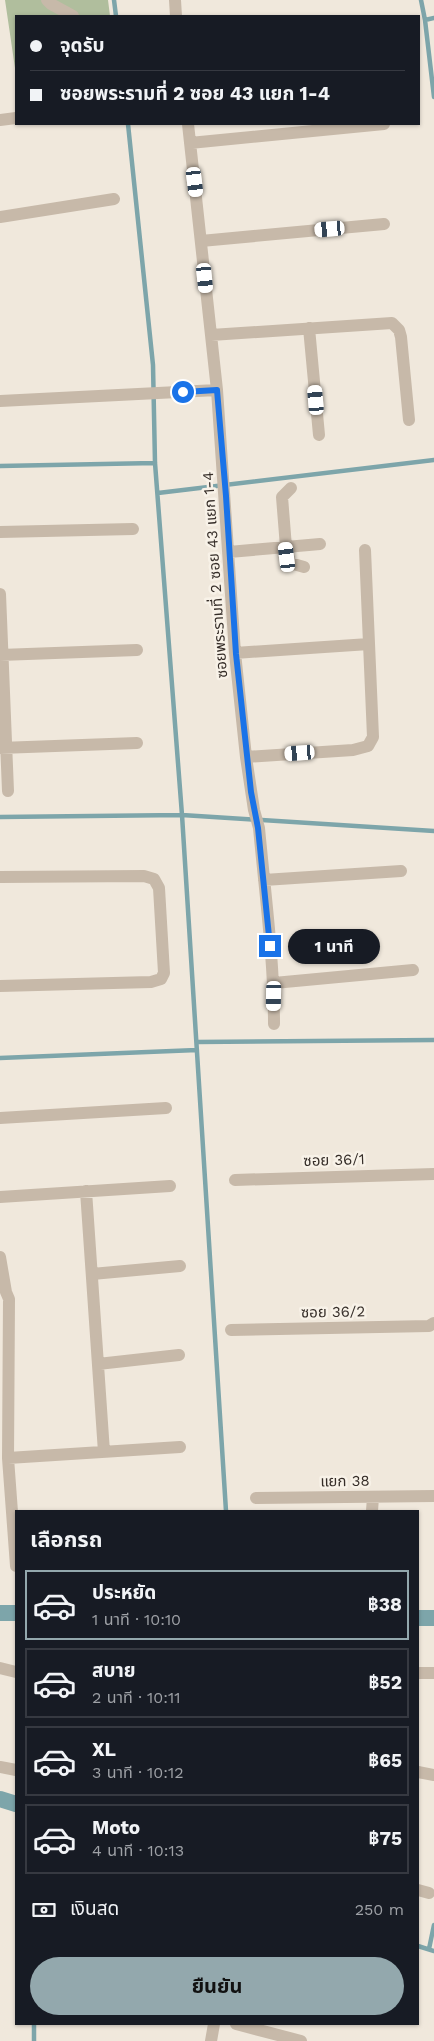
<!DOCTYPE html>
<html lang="th">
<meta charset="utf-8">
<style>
body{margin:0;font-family:"Work Sans","Noto Sans Thai",sans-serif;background:#20242c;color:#f1f3f6;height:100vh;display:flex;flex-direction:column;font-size:19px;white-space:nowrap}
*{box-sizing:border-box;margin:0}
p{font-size:16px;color:#9ea1a6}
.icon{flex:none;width:28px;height:28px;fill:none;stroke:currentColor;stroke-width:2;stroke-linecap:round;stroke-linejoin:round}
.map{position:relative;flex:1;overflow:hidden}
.side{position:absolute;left:15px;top:1510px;width:404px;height:515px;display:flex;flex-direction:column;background:#171b24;border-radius:0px;box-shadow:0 1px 4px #0004}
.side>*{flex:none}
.guide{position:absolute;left:15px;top:15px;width:405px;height:110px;border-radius:0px;box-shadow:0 1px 4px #0004;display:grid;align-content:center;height:110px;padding:0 15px;background:#171b24}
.end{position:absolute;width:22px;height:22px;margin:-11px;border:6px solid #1a73e8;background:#fff;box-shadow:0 0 0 2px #fff}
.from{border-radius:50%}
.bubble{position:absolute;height:35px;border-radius:18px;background:#171b24;box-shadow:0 1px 4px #0004;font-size:16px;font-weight:700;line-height:35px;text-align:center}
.car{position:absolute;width:15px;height:30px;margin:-15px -8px;border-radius:6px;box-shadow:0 0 4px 1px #0007;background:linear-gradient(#fff 24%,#345 0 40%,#fff 0 76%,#345 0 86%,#fff 0)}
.guide b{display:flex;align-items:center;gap:18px;height:48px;font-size:19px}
.guide b+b{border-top:1px solid #363941}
.guide i{width:12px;height:12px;background:#f1f3f6}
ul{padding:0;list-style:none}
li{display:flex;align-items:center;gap:15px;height:70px;margin:0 10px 8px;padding:0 5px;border:2px solid #363941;border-radius:0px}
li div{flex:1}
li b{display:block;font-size:19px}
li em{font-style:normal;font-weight:700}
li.on{border-color:#93a8ad}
li>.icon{width:45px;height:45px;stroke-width:1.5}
h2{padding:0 15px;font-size:22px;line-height:60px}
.pay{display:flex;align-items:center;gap:12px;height:55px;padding:0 15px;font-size:19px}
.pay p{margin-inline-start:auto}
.primary-button{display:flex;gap:10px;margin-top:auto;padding:10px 15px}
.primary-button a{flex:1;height:58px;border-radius:30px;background:#93a8ad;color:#111;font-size:20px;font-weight:700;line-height:58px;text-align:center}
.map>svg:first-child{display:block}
.green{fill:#b0be9d}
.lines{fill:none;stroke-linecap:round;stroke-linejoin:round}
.stream{stroke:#7da5aa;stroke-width:4.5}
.canal{stroke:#7da5aa;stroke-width:16}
.minor{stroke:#c7b9a9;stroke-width:12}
.route{stroke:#1a73e8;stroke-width:6}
.labels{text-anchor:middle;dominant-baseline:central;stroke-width:5;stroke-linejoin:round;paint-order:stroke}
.street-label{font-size:15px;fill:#352d28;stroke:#f8f2e8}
</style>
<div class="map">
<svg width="434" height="2041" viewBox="0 0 434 2041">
<rect width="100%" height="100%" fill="#f0e8dc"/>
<path class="green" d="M 5,0 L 108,0 L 110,16 L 16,16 L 15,68 Z"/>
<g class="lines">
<path class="stream" d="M 114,0 L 116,16
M 421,0 L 425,20 L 434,97
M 425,20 L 434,18
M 128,124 L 153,365 L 155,463 L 182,815 L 226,1511
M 0,466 L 155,463
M 158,493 L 434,460
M 0,817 L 182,815 L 434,831
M 197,1042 L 434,1040
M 0,1058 L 197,1050
M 418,1946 L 434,1951
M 429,1949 L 434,1925
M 34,2041 L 34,2024"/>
<path class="canal" d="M 0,1613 L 16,1613
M 418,1618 L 434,1618
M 0,1799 L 16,1804"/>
<path class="minor" d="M 47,0 L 51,4 L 73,16
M 175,0 L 176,16
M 0,120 L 16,118
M 188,124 L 217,390 L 235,653 L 246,757 L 254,810 L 259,828 C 265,893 274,959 274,1024
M 190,143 L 384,124
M 0,217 L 114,199
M 201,241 L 384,224
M 309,328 L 319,435
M 211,335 L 392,323 L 399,330 L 401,337 L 409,420
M 0,401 L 217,390
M 0,532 L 133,529
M 229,552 L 286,547 L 282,497 L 291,488
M 304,567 L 290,563 L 286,547 L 320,544
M 0,594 L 8,791
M 235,653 L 369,644
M 0,655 L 137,650
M 0,748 L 137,743
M 246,757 L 353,750 L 368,746 L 373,737 L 365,550
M 0,877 L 144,876 L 154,879 L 159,888 L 164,973 L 161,979 L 151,982 L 0,986
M 264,880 L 401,871
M 274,983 L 413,970
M 0,1118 L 166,1108
M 235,1180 L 434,1174
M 86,1191 L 104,1452
M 0,1197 L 170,1186
M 0,1257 L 6,1292 L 9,1299 L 8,1458 L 16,1566
M 92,1274 L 180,1266
M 231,1330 L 429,1326 L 434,1323
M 98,1364 L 179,1355
M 8,1458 L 180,1447
M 256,1498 L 434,1496
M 372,1511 L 373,1497
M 0,1668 L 16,1672
M 418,1673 L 434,1673
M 0,1767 L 16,1770
M 418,1772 L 434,1775
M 418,1890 L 429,1893
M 236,2024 L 301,2041
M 211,2041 L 214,2024"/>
</g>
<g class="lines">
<path class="route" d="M 183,392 L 217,390 L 226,496 L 236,654 L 251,792 L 258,828 L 270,946"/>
</g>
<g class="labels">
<g class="street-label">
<text transform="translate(215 575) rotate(-94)">ซอยพระรามที่ 2 ซอย 43 แยก 1-4</text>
<text transform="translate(334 1160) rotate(-2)">ซอย 36/1</text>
<text transform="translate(333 1312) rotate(-1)">ซอย 36/2</text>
<text transform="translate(345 1481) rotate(-1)">แยก 38</text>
</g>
</g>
</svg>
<i class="end from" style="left:183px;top:392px"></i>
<i class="end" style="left:270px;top:946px"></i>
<div class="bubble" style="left:288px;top:929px;width:92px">1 นาที</div>
<i class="car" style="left:195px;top:182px;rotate:173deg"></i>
<i class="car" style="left:330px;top:229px;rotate:265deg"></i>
<i class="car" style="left:205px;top:278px;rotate:174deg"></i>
<i class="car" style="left:316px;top:400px;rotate:355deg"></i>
<i class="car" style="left:287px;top:557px;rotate:353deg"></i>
<i class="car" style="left:300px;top:753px;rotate:266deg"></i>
<i class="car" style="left:274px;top:996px;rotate:181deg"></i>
<div class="guide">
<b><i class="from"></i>จุดรับ</b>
<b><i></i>ซอยพระรามที่ 2 ซอย 43 แยก 1-4</b>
</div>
<section class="side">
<h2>เลือกรถ</h2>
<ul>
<li class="on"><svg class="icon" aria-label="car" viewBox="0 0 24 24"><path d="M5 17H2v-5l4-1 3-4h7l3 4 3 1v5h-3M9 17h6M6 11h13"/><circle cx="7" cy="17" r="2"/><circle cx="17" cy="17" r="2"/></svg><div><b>ประหยัด</b><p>1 นาที · 10:10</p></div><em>฿38</em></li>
<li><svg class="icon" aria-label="car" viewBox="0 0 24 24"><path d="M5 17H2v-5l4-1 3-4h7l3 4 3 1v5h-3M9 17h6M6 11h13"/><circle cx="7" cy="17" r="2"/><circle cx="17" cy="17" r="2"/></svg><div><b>สบาย</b><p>2 นาที · 10:11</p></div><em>฿52</em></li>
<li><svg class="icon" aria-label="car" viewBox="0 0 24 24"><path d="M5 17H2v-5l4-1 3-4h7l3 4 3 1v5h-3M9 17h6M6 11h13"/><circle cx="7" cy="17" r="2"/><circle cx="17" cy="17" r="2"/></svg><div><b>XL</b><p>3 นาที · 10:12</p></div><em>฿65</em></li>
<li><svg class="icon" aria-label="car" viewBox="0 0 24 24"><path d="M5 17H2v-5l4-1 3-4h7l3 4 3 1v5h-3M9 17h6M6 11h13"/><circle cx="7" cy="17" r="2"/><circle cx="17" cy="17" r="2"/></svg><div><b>Moto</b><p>4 นาที · 10:13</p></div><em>฿75</em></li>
</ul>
<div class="pay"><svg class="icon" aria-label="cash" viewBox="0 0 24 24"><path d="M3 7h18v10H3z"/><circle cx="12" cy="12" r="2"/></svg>เงินสด<p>250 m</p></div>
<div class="primary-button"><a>ยืนยัน</a></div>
</section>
</div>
